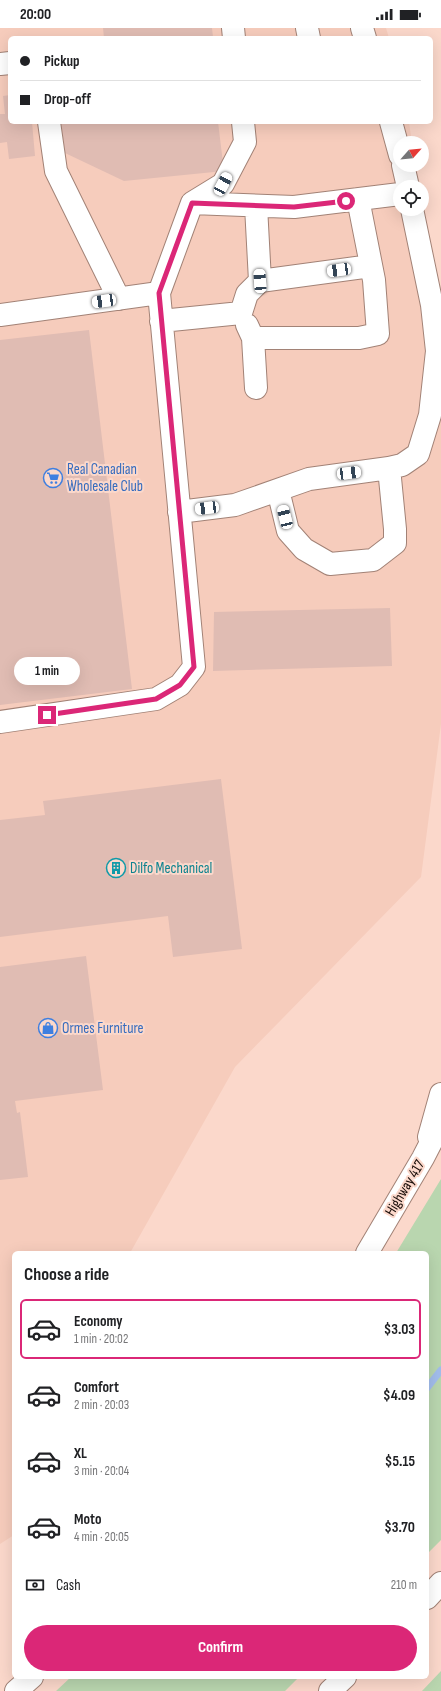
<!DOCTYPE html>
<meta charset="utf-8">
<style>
body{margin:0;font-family:"Sofia Sans Condensed",sans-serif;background:#f6f6f6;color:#202124;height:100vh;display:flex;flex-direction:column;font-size:15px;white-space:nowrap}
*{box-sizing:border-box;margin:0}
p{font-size:13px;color:#757577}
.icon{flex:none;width:22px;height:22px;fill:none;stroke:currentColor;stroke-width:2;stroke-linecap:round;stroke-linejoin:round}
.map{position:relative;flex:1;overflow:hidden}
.details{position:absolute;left:12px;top:1223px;width:417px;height:428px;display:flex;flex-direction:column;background:#fff;border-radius:6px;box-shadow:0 4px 16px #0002}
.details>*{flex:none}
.banner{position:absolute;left:8px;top:8px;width:425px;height:88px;border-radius:6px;box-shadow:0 4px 16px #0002;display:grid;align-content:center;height:88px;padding:0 12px;background:#fff}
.needle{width:26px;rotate:63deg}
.buttons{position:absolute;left:393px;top:108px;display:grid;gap:8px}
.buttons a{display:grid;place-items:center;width:36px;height:36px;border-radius:50%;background:#fff;box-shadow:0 4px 16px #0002;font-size:20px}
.end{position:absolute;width:18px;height:18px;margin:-9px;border:5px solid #db2777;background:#fff;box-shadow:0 0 0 2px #fff}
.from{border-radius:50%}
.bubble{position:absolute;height:28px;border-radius:14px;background:#fff;box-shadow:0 4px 16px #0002;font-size:13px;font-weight:700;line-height:28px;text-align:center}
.car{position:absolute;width:12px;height:24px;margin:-12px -6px;border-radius:5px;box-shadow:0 0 3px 1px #0007;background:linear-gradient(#fff 24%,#345 0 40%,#fff 0 76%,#345 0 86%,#fff 0)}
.banner b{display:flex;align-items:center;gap:14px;height:38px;font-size:15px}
.banner b+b{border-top:1px solid #e0e0e0}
.banner i{width:10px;height:10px;background:#202124}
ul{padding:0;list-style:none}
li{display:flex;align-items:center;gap:12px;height:60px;margin:0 8px 6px;padding:0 4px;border:2px solid transparent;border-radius:6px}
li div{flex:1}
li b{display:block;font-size:15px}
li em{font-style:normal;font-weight:700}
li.selected{border-color:#db2777}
li>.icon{width:36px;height:36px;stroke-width:1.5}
h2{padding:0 12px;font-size:18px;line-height:48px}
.pay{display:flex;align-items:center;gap:10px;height:44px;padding:0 12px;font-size:15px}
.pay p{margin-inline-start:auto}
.cta{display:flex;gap:8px;margin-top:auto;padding:8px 12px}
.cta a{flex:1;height:46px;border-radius:24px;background:#db2777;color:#fff;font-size:16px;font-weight:700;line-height:46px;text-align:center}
.status{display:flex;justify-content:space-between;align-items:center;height:28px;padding:0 20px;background:#fff;direction:ltr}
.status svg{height:11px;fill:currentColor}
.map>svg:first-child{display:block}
.built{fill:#f6ccbc}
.green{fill:#b9d6af}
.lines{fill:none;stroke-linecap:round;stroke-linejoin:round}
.stream{stroke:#a2bdec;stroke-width:7}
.building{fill:#e0bcb3}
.minor-casing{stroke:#a28276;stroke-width:24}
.highway-casing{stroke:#a28276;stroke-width:24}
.minor{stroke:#fff;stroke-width:22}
.highway{stroke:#fff;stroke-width:22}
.route{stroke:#db2777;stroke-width:5}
.labels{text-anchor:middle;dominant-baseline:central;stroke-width:4;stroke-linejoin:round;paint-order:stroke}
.shop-label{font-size:15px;fill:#366cbe;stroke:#fbd8cb;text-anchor:start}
.culture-label{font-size:15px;fill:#0d838f;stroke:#fbd8cb;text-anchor:start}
.street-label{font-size:15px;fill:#170c08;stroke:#fbd8cb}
</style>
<div class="status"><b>20:00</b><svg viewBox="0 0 49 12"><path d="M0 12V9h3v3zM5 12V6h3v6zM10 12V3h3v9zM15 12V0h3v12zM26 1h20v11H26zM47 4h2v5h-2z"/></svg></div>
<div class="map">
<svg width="441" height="1663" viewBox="0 0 441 1663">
<rect width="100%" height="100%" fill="#fbd8cb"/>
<path class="built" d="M 0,0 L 386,0 L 389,10 L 10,10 L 10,94 L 409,94 L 412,115 L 400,115 L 400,181 L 419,181 L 441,384 L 441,696 L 421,849 L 235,1039 L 130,1225 L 14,1225 L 14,1507 L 0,1516 Z"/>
<path class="green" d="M 441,1151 L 441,1512 L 427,1526 L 427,1225 L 396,1225 Z
M 441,1643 L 441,1663 L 422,1663 Z
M 71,1649 L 299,1649 L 285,1663 L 56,1663 Z"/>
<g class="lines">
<path class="stream" d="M 427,1360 L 441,1342"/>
</g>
<path class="building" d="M 103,0 L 212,0 L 213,9 L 104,10 Z
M 10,67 L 10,94 L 32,94 L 35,128 L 9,131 L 7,114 L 0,115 L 0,86 L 5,86 L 3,68 Z
M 61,94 L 218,94 L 224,143 L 124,153 L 65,125 Z
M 89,302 L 132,661 L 0,677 L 0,312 Z
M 390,580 L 392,638 L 213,643 L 214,584 Z
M 221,751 L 242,921 L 173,929 L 168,888 L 0,909 L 0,792 L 45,787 L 43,773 Z
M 86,928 L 103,1062 L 15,1073 L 17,1085 L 20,1084 L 28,1149 L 0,1152 L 0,939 Z"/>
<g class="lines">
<defs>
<path id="minor" d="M 233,0 L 234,10
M 307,0 L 309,10
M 362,0 L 365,10
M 0,36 L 10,35
M 49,94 L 56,143 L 119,271
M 391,94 L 400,127
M 403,137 L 408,159
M 192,175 L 294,179 L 400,166
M 260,253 L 371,238
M 159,265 L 192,175 L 223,156 L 245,114 L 243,94
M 0,287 L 159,265 L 194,639 L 180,657 L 156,671 L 0,694
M 161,293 L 241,285 L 247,266 L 260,253 L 256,178
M 247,297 L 253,310 L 256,360
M 253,310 L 359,310 L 378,306 L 374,252 L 358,171
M 389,440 L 402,437 L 418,426 L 430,387 L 437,323 L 432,277 L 412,181
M 179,484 L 235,477 L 309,451 L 389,440 L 395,501 L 395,515 L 373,532 L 330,536 L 304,521 L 288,503 L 278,462"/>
<path id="highway" d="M 429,1109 L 441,1066
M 367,1225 L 423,1130 L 441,1095
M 427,1570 L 441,1555
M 16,1663 L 32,1649
M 330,1663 L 345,1649"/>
</defs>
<use href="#minor" class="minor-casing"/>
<use href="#highway" class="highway-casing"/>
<use href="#minor" class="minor"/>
<use href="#highway" class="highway"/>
</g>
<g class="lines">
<path class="route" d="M 47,687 L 156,671 L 180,657 L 194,639 L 159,265 L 192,175 L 294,179 L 346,173"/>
</g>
<defs>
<symbol id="supermarket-ring" viewBox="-11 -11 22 22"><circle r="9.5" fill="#fbd8cb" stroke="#3f7fe0" stroke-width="1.5"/><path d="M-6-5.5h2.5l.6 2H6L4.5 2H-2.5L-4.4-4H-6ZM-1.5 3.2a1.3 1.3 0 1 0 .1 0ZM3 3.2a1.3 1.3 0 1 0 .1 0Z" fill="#3f7fe0"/></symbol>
<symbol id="building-ring" viewBox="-11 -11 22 22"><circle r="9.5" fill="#fbd8cb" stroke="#0f9aa8" stroke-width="1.5"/><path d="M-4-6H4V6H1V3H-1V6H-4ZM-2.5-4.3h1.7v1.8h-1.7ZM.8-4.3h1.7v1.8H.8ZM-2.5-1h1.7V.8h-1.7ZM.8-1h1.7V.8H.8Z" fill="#0f9aa8"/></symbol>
<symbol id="shop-ring" viewBox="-11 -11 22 22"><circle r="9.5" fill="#fbd8cb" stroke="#3f7fe0" stroke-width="1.5"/><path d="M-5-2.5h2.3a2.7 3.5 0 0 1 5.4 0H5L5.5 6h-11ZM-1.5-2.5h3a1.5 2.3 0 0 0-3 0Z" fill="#3f7fe0"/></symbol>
</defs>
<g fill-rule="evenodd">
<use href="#supermarket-ring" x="42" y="439" width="22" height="22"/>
<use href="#building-ring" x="105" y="829" width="22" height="22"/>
<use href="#shop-ring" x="37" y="989" width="22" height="22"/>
</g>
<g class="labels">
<g class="shop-label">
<text x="67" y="441">Real Canadian<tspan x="67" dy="17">Wholesale Club</tspan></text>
<text x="62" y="1000">Ormes Furniture</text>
</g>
<g class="culture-label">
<text x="130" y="840">Dilfo Mechanical</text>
</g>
<g class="street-label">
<text transform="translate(405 1160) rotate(-59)">Highway 417</text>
</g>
</g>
</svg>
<div class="buttons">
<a><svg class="needle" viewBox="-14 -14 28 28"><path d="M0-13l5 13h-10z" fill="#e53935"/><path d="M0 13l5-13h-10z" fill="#757577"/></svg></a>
<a><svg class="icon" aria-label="locate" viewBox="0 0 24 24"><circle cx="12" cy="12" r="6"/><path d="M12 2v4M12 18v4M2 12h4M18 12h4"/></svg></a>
</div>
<i class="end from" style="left:346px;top:173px"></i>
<i class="end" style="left:47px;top:687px"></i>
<div class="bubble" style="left:14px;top:629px;width:66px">1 min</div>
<i class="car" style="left:223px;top:156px;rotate:28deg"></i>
<i class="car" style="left:339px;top:242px;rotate:262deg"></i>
<i class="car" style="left:260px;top:253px;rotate:356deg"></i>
<i class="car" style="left:104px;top:273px;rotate:262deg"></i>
<i class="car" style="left:349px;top:445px;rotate:83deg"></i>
<i class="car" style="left:207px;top:480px;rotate:263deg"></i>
<i class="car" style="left:285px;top:489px;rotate:346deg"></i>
<div class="banner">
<b><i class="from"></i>Pickup</b>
<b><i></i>Drop-off</b>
</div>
<section class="details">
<h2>Choose a ride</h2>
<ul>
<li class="selected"><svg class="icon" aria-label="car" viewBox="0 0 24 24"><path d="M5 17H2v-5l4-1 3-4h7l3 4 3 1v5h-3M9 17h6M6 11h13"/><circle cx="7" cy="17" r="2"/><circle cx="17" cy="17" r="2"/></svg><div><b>Economy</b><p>1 min · 20:02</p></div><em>$3.03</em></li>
<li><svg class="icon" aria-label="car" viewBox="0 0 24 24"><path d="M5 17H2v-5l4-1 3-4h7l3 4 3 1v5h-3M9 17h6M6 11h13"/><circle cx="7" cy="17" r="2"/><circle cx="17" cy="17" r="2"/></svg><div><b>Comfort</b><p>2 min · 20:03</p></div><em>$4.09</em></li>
<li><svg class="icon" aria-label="car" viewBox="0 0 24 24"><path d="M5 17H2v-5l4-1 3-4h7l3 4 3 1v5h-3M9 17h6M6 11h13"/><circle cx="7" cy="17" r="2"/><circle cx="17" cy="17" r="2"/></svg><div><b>XL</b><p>3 min · 20:04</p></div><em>$5.15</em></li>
<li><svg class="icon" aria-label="car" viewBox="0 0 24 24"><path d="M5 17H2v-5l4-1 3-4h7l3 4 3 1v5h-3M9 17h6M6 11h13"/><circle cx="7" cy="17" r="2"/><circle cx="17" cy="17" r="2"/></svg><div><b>Moto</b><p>4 min · 20:05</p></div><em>$3.70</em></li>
</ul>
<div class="pay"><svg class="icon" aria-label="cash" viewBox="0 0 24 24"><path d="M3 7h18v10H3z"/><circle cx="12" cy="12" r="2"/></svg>Cash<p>210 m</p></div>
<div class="cta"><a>Confirm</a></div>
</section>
</div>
